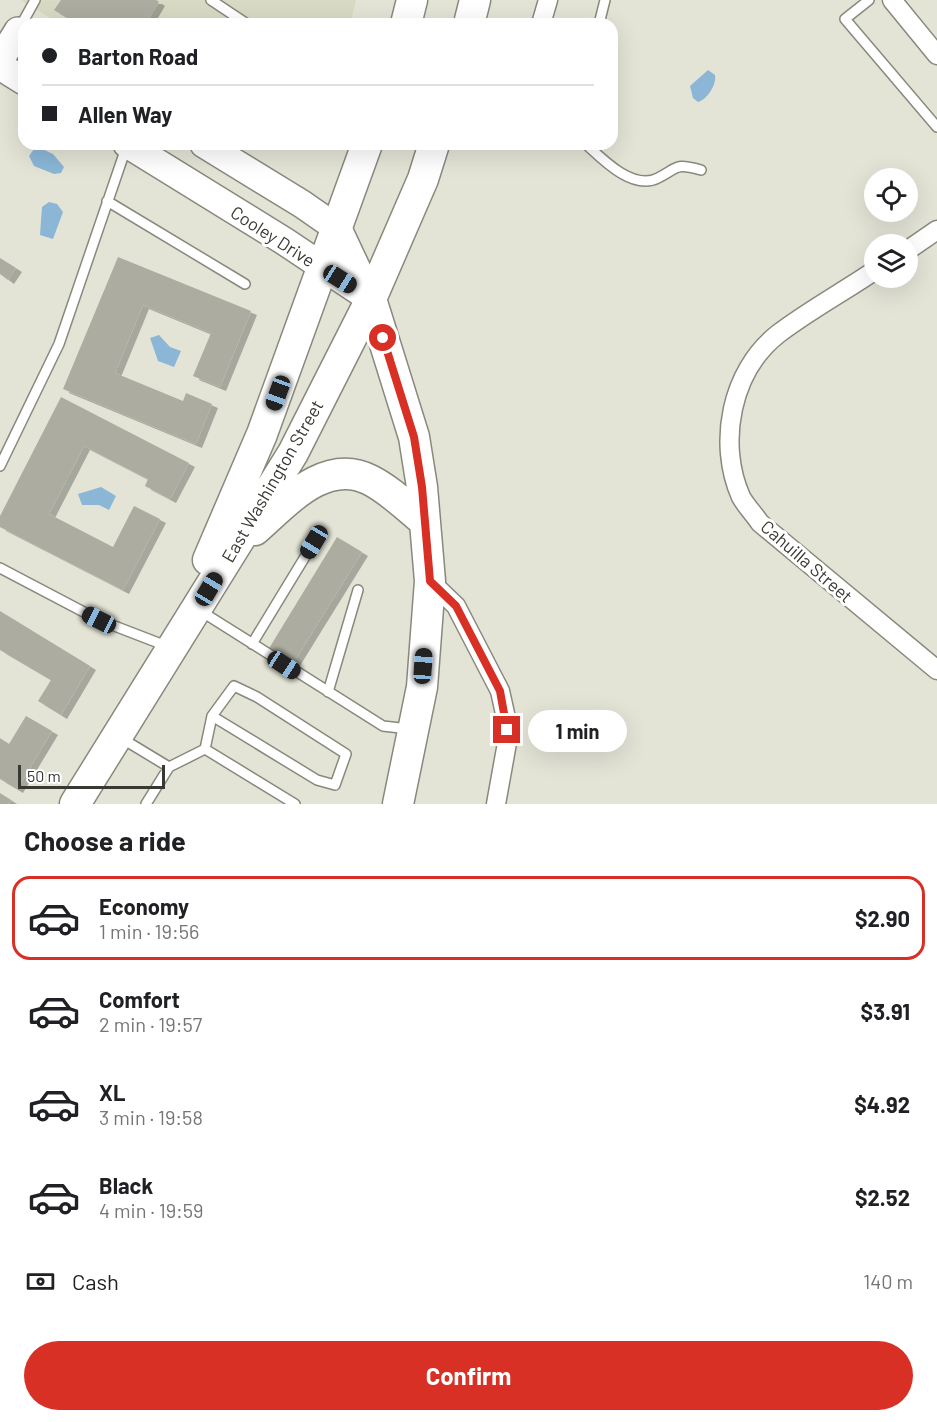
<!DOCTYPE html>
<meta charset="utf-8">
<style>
body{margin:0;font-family:Barlow,sans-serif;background:#f2f2f2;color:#202124;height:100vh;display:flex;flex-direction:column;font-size:22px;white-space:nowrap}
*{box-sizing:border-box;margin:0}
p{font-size:20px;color:#757577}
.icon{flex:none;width:33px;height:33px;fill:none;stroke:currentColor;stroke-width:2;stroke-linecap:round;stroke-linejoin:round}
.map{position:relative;height:804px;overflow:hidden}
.details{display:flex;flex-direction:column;background:#fff;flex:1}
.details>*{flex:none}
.hud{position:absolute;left:18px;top:18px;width:600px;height:132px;border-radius:18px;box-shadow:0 6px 24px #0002;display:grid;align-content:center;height:132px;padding:0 24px;background:#fff}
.tools{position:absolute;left:864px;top:168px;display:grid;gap:12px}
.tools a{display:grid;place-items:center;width:54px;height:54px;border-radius:50%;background:#fff;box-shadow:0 6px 24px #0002;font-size:30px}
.scale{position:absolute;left:18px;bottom:15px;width:147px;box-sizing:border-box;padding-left:6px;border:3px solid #383933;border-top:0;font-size:16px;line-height:21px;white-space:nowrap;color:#383933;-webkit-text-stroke:4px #fff;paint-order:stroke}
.end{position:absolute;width:27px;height:27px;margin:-14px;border:8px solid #d93025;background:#fff;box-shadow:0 0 0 3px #fff}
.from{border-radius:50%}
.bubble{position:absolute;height:42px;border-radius:21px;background:#fff;box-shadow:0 6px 24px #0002;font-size:20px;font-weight:700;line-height:42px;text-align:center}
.car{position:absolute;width:18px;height:36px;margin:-18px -9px;border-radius:8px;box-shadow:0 0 4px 2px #0007;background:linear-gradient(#222 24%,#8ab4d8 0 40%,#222 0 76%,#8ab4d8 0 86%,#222 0)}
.hud b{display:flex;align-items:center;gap:21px;height:57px;font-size:22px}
.hud b+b{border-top:2px solid #e0e0e0}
.hud i{width:15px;height:15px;background:#202124}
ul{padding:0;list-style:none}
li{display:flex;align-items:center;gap:18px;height:84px;margin:0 12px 9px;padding:0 12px;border:3px solid transparent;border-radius:18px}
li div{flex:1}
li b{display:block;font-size:22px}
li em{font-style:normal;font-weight:700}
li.on{border-color:#d93025}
li>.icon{width:54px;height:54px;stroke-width:1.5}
h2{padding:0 24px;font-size:27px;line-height:72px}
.pay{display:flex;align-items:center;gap:15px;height:66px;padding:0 24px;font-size:22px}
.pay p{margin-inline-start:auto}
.primary-button{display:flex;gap:12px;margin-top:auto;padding:12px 24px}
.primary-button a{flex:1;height:69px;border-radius:36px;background:#d93025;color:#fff;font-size:24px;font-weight:700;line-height:69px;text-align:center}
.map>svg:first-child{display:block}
.built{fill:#d8dac4}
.water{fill:#8bb6d6}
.building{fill:#acada0;filter:url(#shadow)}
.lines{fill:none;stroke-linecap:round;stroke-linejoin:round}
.lane-casing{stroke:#88897c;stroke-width:12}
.street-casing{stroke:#88897c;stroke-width:21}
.secondary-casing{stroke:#88897c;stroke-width:30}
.primary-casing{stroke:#88897c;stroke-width:33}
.lane{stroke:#fff;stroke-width:9}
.street{stroke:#fff;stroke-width:18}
.secondary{stroke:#fff;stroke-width:27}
.primary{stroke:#fff;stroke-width:30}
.route{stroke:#d93025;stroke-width:8}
.labels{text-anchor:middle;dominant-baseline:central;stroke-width:6;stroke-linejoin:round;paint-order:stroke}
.street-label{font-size:18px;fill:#383933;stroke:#fff}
</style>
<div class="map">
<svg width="937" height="804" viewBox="0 0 937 804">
<defs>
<filter id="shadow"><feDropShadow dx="6" dy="4" stdDeviation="0" flood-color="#0004"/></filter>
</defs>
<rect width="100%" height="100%" fill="#e3e4d6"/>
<path class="built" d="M 21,0 L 356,0 L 350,24 L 60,24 Z"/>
<path class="water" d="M 708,70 L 715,75 C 717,84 707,100 698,102 L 693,98 L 690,86 Z
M 36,146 L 53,154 L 64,167 L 61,173 L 54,174 L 34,166 L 29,156 Z
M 49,202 L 57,204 L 63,212 L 53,239 L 40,235 L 42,207 Z
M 159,335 L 170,347 L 181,351 L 174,367 L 158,361 L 150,338 Z
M 101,487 L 116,496 L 109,510 L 99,505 L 82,505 L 78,494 Z"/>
<path class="building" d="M 61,0 L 156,0 L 159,2 L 146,24 L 77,24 L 54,10 Z
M 118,257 L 251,311 L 220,387 L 193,376 L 211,333 L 143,305 L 115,373 L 183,401 L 186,393 L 212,404 L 196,444 L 63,389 Z
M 0,258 L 16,268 L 8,280 L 0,274 Z
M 61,397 L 189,463 L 170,499 L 145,486 L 148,479 L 84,446 L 49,514 L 113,547 L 134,506 L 160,519 L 123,590 L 0,527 L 0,516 Z
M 337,537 L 362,552 L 292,665 L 268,650 Z
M 0,611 L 90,666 L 61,715 L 38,701 L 51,680 L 0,650 Z
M 26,716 L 52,731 L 17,789 L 0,779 L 0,738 L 9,744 Z
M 0,793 L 11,800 L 8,804 L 0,804 Z"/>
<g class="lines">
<defs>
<path id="lane" d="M 211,0 L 247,24
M 869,0 L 845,19 L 937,127
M 599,24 L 605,0
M 19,29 L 35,0
M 586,144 C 602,159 633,191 658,178 C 679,167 675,163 701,170
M 107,201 L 245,284
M 0,466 L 59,344 L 126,148
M 0,568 L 99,620 L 169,647
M 199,610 L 383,726 L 409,729
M 252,644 L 314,542
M 328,692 L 358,590
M 212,716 L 317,780 L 335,785 L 346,754 L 257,697 L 234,686 L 212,716 L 205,749 L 295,804
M 121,738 L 169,767 L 205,749
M 146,804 L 169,767"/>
<path id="street" d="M 892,0 L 937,55
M 541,24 L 548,0
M 908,250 L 937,230
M 874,271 C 843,292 808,311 778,334 C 731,371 717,443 741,497 C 746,506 754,514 760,523 L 937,670
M 430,581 L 456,606 L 500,691 L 506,718 L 507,743 L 496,804"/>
<path id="secondary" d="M 0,60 L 18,31
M 0,66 L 24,81
M 127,144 L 284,241 L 371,299
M 204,144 L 302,204 L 338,229 L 371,299"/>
<path id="primary" d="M 406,24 L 412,0
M 469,24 L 475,0
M 371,299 L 414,437 L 422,487 L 430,581 L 422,687 L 398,804
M 255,530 C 286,503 325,457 370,480 C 390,490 408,508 425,522
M 208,560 L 262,434 L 367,144
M 75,804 L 293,453 L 371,299 L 423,179 L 434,144"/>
</defs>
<use href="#lane" class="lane-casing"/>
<use href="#street" class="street-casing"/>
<use href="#secondary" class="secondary-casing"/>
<use href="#primary" class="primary-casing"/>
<use href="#lane" class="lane"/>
<use href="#street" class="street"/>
<use href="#secondary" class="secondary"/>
<use href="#primary" class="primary"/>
</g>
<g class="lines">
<path class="route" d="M 383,338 L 414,437 L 422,487 L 430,581 L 456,606 L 500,691 L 507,730"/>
</g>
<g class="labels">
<g class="street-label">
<text transform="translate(273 236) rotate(33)">Cooley Drive</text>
<text transform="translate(272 481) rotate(-60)">East Washington Street</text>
<text transform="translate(807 561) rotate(41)">Cahuilla Street</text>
</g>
</g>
</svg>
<div class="tools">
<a><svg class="icon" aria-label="locate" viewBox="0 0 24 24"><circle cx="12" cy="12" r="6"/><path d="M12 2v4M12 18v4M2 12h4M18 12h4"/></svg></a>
<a><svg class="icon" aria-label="layers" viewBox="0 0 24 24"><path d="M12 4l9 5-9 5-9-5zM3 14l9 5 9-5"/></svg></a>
</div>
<div class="scale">50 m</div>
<i class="end from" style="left:383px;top:338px"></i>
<i class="end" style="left:507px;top:730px"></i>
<div class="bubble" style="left:528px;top:710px;width:99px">1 min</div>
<i class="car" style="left:340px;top:279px;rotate:122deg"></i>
<i class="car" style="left:278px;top:393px;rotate:200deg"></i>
<i class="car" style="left:314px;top:542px;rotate:211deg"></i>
<i class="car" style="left:209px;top:589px;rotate:31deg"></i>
<i class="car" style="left:99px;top:620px;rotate:297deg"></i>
<i class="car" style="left:284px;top:665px;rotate:123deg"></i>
<i class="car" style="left:423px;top:666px;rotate:4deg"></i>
<div class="hud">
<b><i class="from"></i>Barton Road</b>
<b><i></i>Allen Way</b>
</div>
</div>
<section class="details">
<h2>Choose a ride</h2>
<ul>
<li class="on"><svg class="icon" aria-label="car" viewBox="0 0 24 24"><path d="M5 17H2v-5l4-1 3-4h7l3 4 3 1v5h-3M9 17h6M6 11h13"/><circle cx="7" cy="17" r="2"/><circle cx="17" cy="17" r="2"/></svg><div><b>Economy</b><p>1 min · 19:56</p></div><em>$2.90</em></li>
<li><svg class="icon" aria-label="car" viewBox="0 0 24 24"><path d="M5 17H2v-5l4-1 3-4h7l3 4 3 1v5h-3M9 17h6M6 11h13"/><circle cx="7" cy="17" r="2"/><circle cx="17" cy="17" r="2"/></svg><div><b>Comfort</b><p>2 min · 19:57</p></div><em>$3.91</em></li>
<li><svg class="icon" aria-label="car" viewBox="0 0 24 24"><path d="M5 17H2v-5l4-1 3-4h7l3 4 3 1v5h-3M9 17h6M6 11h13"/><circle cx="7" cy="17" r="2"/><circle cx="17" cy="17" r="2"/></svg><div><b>XL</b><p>3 min · 19:58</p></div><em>$4.92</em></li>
<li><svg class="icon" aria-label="car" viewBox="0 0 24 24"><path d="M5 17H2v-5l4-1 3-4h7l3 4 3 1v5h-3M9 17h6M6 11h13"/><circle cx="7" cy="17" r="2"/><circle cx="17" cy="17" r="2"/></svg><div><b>Black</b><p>4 min · 19:59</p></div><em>$2.52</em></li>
</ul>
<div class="pay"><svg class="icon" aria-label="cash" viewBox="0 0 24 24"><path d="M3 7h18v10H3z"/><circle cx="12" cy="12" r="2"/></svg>Cash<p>140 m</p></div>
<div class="primary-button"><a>Confirm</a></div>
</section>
